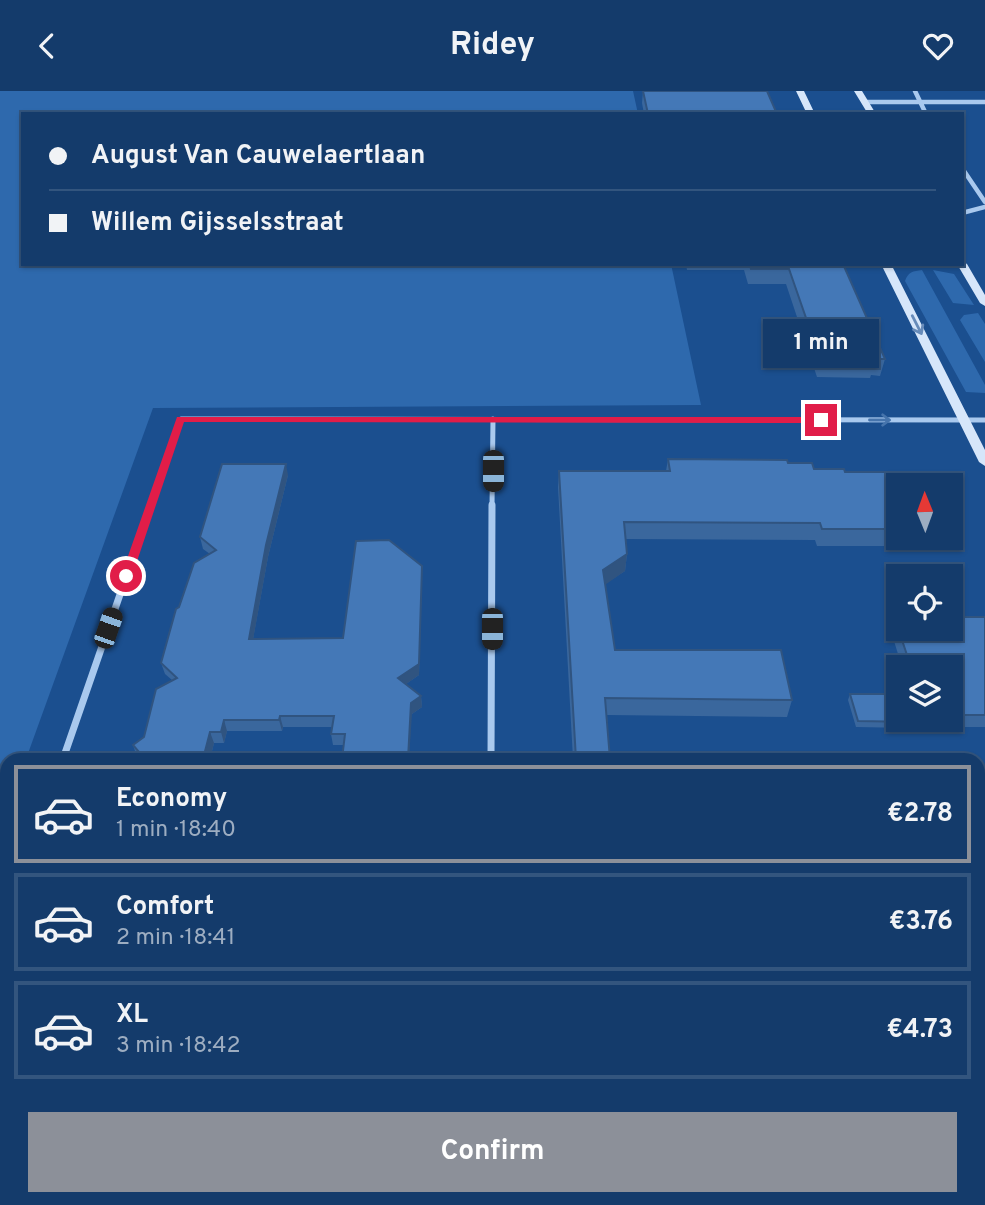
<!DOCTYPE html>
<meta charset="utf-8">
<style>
body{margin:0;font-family:Overpass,sans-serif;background:#214673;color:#f1f3f6;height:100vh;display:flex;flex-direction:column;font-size:26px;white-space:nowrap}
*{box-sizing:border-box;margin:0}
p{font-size:23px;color:#9dadc1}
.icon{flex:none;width:38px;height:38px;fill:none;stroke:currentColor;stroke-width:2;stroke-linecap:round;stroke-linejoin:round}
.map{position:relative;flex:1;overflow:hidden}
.details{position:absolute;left:0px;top:662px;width:985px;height:453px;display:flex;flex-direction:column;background:#143b6b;border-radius:21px 21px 0 0;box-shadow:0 2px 5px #0004,0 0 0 2px #33557e}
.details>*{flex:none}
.hud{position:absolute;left:21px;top:21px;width:943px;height:154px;border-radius:0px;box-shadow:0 2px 5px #0004,0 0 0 2px #33557e;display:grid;align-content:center;height:154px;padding:0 28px;background:#143b6b}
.needle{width:46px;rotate:359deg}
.tools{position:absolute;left:886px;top:382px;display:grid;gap:14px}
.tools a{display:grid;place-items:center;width:77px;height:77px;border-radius:0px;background:#143b6b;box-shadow:0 2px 5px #0004,0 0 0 2px #33557e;font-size:35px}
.end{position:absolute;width:32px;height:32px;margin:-16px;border:9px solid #e11d48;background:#fff;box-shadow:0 0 0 4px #fff}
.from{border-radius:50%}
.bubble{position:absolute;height:49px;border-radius:0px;background:#143b6b;box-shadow:0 2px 5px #0004,0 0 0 2px #33557e;font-size:23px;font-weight:700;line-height:49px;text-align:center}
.car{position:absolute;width:21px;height:42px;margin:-21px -10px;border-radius:9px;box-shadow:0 0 5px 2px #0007;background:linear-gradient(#222 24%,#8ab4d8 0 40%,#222 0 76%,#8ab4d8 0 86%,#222 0)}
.hud b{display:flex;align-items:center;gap:24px;height:66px;font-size:26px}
.hud b+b{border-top:2px solid #33557e}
.hud i{width:18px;height:18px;background:#f1f3f6}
ul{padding:12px 0 0;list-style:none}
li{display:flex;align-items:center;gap:21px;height:98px;margin:0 14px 10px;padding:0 14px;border:4px solid #33557e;border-radius:0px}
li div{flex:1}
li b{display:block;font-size:26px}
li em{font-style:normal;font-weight:700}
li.selected{border-color:#8c9099}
li>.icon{width:63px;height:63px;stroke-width:1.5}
.action{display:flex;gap:14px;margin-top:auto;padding:14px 28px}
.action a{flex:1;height:80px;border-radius:0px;background:#8c9099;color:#fff;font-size:28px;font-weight:700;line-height:80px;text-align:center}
header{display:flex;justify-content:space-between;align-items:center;height:91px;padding:0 28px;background:#143b6b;font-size:32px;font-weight:700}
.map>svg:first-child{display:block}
.green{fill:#2e69ad}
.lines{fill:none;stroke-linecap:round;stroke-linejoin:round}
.minor-far3{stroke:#a9c9ee;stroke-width:4.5}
.minor-far2{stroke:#a9c9ee;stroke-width:5}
.minor-far1{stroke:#a9c9ee;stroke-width:7}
.minor{stroke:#a9c9ee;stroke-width:9}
.secondary{fill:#d6e6fa;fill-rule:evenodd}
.wall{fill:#3a679d}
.shaded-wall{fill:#305480}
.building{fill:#4478b7;stroke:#305480;stroke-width:2}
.oneway{stroke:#668bba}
.oneway2{stroke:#4674ac}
.route{fill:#e11d48}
</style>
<header><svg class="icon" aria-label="back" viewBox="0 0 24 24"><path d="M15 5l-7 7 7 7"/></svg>Ridey<svg class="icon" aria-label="heart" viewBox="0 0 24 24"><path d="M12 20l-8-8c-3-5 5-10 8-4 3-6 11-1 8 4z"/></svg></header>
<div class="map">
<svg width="985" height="1114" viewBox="0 0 985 1114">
<rect width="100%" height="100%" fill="#1b4f8f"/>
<path class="green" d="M 0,0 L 633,0 L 638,23 L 23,23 L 23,173 L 671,173 L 701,314 L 153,317 L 26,668 L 7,668 L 7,721 L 0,741 Z
M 922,179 L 985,294 L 985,302 L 966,301 L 905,190 C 908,181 913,180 922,179 Z
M 933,179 L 954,183 L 974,214 L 953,212 Z
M 978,222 L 985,233 L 985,271 L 960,229 L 964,224 Z"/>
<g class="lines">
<path class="minor-far3" d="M 915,0 L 926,23
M 865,11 L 985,11
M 962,77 L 985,111
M 962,122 L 985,116"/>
<path class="minor-far2" d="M 151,416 L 181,328 L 985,329
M 492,416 L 493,328"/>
<path class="minor-far1" d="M 63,668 L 151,414
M 491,668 L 492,414"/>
<path class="minor" d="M 0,851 L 7,831
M 489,1108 L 489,1114"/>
<path class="secondary" d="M 796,0 L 804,0 L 815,23 L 807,23 Z
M 854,0 L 862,0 L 876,23 L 868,23 Z
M 962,170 L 967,173 L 985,204 L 985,215 L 980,212 L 957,173 L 962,173 Z
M 881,173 L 891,173 L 985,359 L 985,375 L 979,371 Z"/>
</g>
<path class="wall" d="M 643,0 L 777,23 L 644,23 L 642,12 Z
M 686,173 L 843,173 L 885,268 L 880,285 L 871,284 L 870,287 L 817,286 L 786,193 L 748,193 L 744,179 L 687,179 Z
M 668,368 L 788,372 L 814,378 L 845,381 L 898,394 L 898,446 L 950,446 L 950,425 L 956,438 L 949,455 L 817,455 L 815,449 L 626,448 L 627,463 L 625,480 L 605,493 L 615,559 L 792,609 L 787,626 L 607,624 L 610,668 L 573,668 L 558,396 L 559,380 L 666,380 Z
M 288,384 L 268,466 L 253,548 L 343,547 L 422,475 L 422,487 L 419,584 L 406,593 L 421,605 L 422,616 L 412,623 L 343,654 L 333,654 L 331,643 L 332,636 L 283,636 L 282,640 L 227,640 L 224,652 L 214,652 L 210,668 L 137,668 L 137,666 L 133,654 L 144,646 L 172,589 L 165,583 L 161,572 L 179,516 L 210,463 L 203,458 L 200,446 Z
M 894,526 L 985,526 L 985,636 L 922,636 L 919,628 L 950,628 L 950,576 L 902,576 L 890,537 Z
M 850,603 L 913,631 L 910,637 L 856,636 L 848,609 Z
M 384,1108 L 384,1114 L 282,1114 Z"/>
<path class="shaded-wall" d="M 286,373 L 288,384 L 268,466 L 251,560 L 249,548 L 266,454 Z
M 627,463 L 625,480 L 602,496 L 603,479 Z
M 422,475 L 422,487 L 419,584 L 399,598 L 398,587 Z
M 421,605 L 422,616 L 412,623 L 409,668 L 408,668 L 411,612 Z
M 280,625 L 283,636 L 282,640 L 279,629 Z
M 224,629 L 227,640 L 224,652 L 221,641 Z
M 210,641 L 214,652 L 210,668 L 203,668 Z
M 378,1108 L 384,1108 L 384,1114 L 379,1114 Z"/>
<path class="building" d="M 643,0 L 767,0 L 777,23 L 648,23 Z
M 750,173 L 843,173 L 885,268 L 873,268 L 874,271 L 821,270 L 789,178 L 751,178 Z
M 668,368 L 787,369 L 788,372 L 812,372 L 814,378 L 844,378 L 845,381 L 931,381 L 937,394 L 898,394 L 898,438 L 822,438 L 820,432 L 624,431 L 627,463 L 603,479 L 615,559 L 781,559 L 792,609 L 605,607 L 610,668 L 576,668 L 559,380 L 670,380 Z
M 222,373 L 286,373 L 266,454 L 249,548 L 343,547 L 356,450 L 389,449 L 422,475 L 419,573 L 398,587 L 421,605 L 411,612 L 408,668 L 342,668 L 345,643 L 331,643 L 334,625 L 280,625 L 279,629 L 224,629 L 221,641 L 210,641 L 203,668 L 137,668 L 139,661 L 133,654 L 144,646 L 156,598 L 177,587 L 161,572 L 176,518 L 179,516 L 194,472 L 216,459 L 200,446 Z
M 950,425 L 956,438 L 950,438 Z
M 894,526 L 898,526 L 898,536 Z
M 950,526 L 985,526 L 985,624 L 950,624 L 950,576 L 911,576 L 898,537 L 950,537 Z
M 850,603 L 898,603 L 898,628 L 912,628 L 913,631 L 858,630 Z
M 283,1108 L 378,1108 L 378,1109 L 371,1109 L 371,1114 L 282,1114 Z"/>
<defs><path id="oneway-shaft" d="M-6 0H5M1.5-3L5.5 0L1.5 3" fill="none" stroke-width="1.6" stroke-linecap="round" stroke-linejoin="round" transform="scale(1.75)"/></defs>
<use class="oneway" href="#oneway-shaft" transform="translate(917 234) rotate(63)"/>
<use class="oneway2" href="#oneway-shaft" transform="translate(880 329)"/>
<path class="route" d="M 177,326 L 821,326 L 825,329 L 821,332 L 184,331 L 132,485 L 122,488 L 121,485 Z"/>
</svg>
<div class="tools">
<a><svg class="needle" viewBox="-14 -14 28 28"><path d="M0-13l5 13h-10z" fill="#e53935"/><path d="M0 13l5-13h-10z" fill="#9dadc1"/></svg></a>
<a><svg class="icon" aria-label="locate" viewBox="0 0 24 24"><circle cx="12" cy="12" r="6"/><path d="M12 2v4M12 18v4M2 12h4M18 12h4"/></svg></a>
<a><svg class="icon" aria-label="layers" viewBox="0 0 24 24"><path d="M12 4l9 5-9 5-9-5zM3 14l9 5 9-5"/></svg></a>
</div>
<i class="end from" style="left:126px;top:485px"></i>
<i class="end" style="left:821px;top:329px"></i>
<div class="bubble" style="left:763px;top:228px;width:116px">1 min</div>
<i class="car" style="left:493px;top:380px;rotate:180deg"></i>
<i class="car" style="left:108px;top:537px;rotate:19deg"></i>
<i class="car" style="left:492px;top:538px;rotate:180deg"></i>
<div class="hud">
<b><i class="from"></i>August Van Cauwelaertlaan</b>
<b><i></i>Willem Gijsselsstraat</b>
</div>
<section class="details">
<ul>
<li class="selected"><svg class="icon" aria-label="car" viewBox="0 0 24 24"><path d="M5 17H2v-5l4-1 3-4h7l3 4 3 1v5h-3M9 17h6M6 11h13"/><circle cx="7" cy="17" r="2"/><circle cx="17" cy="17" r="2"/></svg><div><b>Economy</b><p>1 min · 18:40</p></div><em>€2.78</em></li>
<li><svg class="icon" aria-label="car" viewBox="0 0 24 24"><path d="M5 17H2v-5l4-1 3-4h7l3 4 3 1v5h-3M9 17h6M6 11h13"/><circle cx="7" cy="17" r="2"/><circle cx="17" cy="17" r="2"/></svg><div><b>Comfort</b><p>2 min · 18:41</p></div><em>€3.76</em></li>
<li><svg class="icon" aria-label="car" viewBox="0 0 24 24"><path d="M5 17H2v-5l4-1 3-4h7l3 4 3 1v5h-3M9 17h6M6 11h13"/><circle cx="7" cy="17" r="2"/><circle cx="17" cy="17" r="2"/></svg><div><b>XL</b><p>3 min · 18:42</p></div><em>€4.73</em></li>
</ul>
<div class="action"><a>Confirm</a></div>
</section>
</div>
